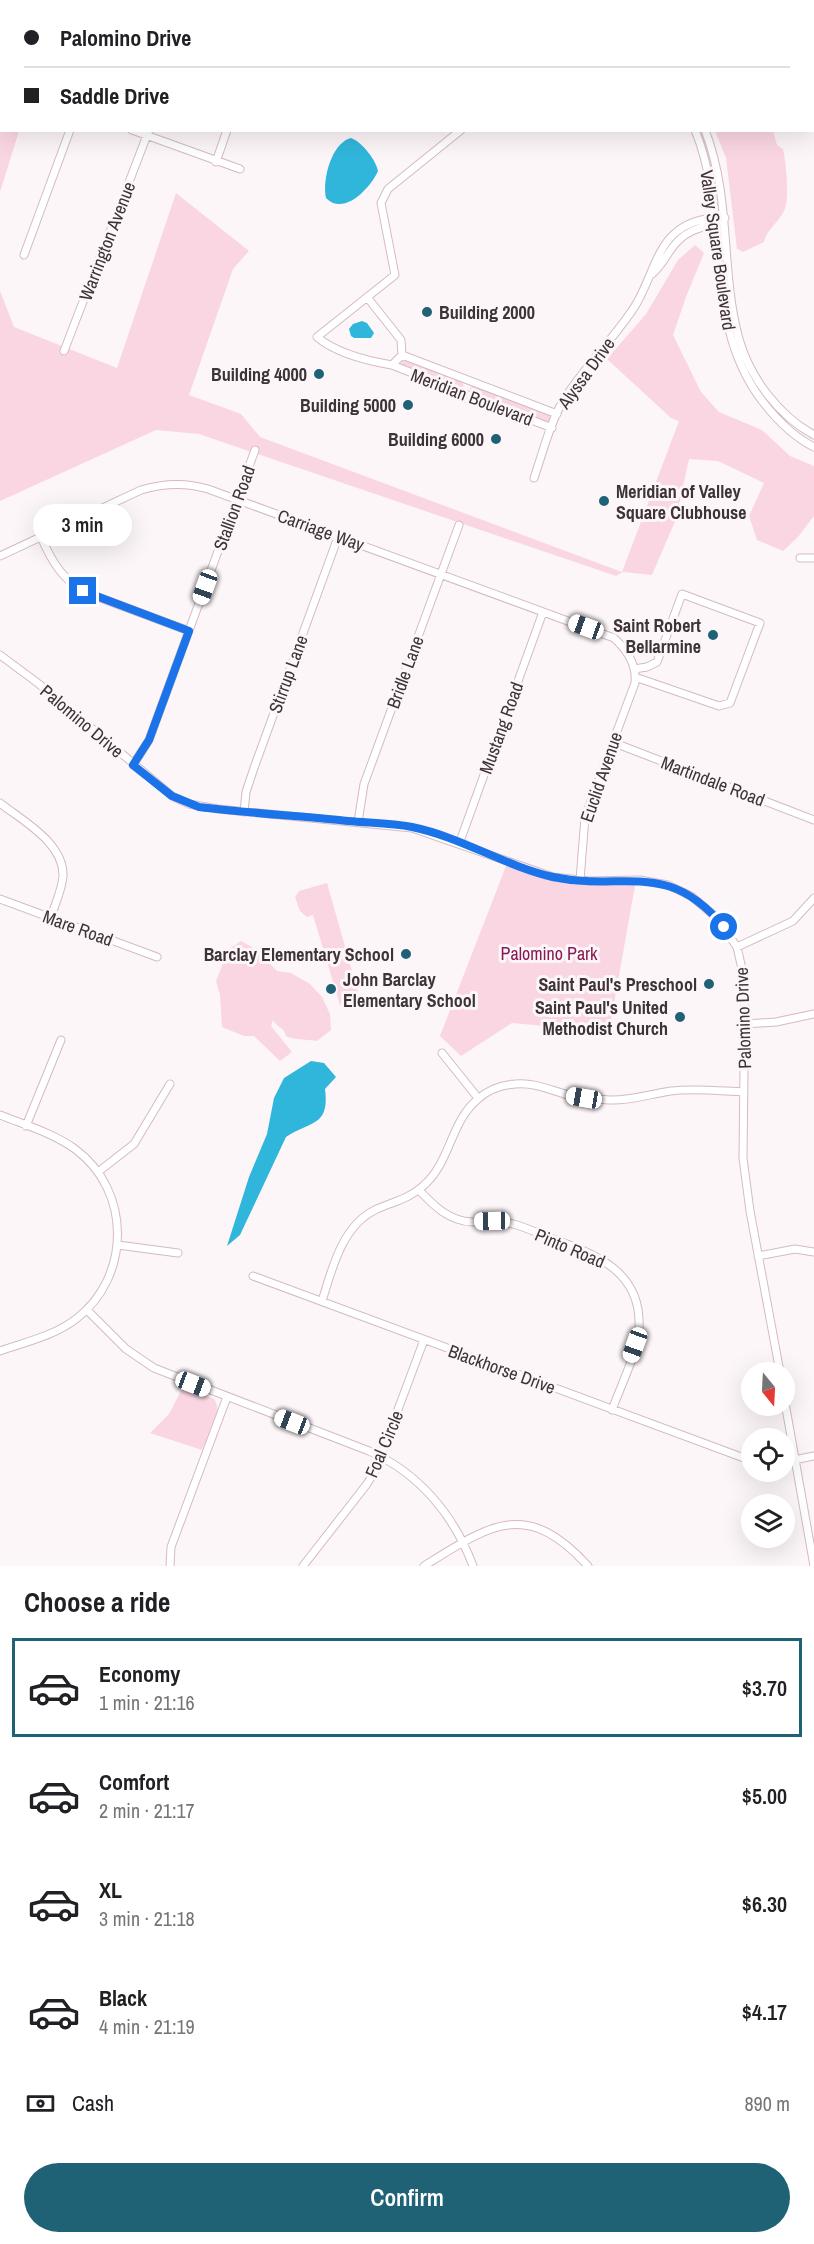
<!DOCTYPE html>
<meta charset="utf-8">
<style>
body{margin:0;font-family:"Archivo Narrow",sans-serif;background:#f2f2f2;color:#202124;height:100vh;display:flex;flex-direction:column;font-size:22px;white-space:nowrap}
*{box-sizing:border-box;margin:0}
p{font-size:20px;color:#757577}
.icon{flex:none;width:33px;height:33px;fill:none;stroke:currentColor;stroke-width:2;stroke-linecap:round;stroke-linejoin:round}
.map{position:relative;height:1566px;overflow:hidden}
.drawer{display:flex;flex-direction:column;background:#fff;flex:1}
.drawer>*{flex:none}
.top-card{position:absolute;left:0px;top:0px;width:814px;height:132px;box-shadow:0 6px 24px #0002;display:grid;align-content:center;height:132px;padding:0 24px;background:#fff}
.needle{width:39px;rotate:162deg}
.buttons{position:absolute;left:741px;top:1362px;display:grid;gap:12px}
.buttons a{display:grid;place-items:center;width:54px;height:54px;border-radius:50%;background:#fff;box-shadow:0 6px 24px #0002;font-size:30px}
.end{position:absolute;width:27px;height:27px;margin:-14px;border:8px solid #1a73e8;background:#fff;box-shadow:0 0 0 3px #fff}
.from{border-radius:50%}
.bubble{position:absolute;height:42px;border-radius:21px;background:#fff;box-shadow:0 6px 24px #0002;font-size:20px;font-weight:600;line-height:42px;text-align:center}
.car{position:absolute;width:18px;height:36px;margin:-18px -9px;border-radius:8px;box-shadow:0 0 4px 2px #0007;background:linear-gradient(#fff 24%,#345 0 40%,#fff 0 76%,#345 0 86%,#fff 0)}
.top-card b{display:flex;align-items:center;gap:21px;height:57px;font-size:22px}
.top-card b+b{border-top:2px solid #e0e0e0}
.top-card i{width:15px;height:15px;background:#202124}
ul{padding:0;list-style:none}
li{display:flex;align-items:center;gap:18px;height:99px;margin:0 12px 9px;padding:0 12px;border:3px solid transparent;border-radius:0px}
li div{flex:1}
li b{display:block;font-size:22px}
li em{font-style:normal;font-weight:600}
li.selected{border-color:#1f6275}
li>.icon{width:54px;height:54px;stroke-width:1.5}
h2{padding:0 24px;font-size:27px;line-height:72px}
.pay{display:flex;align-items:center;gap:15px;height:66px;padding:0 24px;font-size:22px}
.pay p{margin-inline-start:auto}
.primary-button{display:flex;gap:12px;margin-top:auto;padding:12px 24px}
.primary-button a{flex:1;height:69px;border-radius:36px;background:#1f6275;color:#fff;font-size:24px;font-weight:600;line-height:69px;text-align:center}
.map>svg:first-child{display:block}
.green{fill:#fad6e3}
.water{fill:#31b6db}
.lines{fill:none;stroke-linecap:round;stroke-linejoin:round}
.street-casing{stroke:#d5bac4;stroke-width:9}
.street{stroke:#fff;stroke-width:7}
.route{stroke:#1a73e8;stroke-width:8}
.poi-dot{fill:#1f6275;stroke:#fcf6f8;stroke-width:2}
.labels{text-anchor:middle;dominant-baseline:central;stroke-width:6;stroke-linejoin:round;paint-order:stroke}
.street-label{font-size:18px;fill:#3e3337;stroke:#fcf6f8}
.poi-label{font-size:18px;font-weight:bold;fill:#3e3337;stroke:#fcf6f8;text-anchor:end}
.park-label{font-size:18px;fill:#861952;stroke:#fcf6f8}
</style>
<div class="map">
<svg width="814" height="1566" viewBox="0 0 814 1566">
<rect width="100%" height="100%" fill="#fcf6f8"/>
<path class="green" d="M 0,0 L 60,0 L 2,2 L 2,130 L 19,131 L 0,192 Z
M 715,131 L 773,131 L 777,145 L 783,149 C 786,163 790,199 784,211 C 778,223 767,229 764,242 L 743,252 L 737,249 L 726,158 Z
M 176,193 L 249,251 L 233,269 L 189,395 L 241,414 L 260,437 L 622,572 L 679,421 L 671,418 L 607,359 L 646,314 L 678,260 L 695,245 L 704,253 L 686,297 L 673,335 L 701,392 L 719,412 L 762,430 L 790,456 L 814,466 L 814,516 L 798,537 L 783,551 L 757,540 L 749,516 L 764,483 L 718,461 L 689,459 L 676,519 L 652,575 L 623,572 L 616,576 L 199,434 L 156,430 L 0,501 L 0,291 L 14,327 L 117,368 Z
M 405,359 L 461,380 L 464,386 L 460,389 L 401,365 L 402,361 Z
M 473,386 L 550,414 L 552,419 L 546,422 L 471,393 L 470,388 Z
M 508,861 L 553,877 L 636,880 L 609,1032 L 512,1023 L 461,1056 L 440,1036 Z
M 327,883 L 360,999 L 340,1005 L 313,915 L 307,917 L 300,911 L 295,897 L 299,891 Z
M 241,941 L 257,950 L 277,971 L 291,973 L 310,984 L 322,997 L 330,1014 L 331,1030 L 317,1041 C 311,1040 289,1039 286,1036 C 285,1034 285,1032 284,1031 C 280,1026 276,1026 273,1020 L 271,1026 L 292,1052 L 280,1061 L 254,1036 L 244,1036 L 222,1027 L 220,995 L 216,981 L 228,950 Z
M 183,1387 L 214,1399 C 224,1412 208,1436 202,1450 L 150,1433 L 169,1414 Z"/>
<path class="water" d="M 351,138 C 362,142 376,160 378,171 C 371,187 344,217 326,198 C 322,181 331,143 351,138 Z
M 362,321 L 367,323 L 374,333 L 371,338 L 354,338 L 351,336 L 349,329 L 353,324 Z
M 311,1061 L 324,1063 L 336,1077 L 325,1089 C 330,1127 310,1121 286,1137 L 240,1235 L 227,1246 L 249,1177 L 267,1134 L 274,1098 L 284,1078 Z"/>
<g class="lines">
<defs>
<path id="street" d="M 622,0 L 623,2
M 633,0 L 634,2
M 119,2 L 120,0
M 198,2 L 199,0
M 276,2 L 277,0
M 640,2 L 643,0
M 132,130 L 240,169
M 461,130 L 388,189 L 381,203 L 395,275 L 317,337 C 336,353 368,361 392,365 L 552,428
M 695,130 C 732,220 701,322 763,402 C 777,420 794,437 814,447
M 705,130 C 732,199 720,270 739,339 C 750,378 779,416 814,435
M 216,162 L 227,130
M 24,255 L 70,130
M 652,274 C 664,264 668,250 679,240 C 690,229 704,227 718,222
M 367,297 L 401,340 L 402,355 L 392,365
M 64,351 L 149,130
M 402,355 L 557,414
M 534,478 C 542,455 551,420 563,401 C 584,367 614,339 635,306 C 649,284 656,250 674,234 C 689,221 706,217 725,218
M 41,537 C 52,562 64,583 90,594 L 189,631
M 0,556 L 141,490 C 164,483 185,482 208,489 L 614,638 C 627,650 637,665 635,683 L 585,817 L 580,880
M 800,558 L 814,558
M 0,655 L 39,684 L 172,796 L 189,804 L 218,809 L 412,828 L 553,877 L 589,881 L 640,880 L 668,885 L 691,896 L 716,917 L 737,947 L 745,982 L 743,1158 L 750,1211 L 780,1372
M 634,669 L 647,667 L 657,662 L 682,594 L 760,623 L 730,703 L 719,706 L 635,677
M 612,742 L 814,820
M 133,765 L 149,740 L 255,450
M 0,803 C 23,821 64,843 63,876 C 62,890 55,904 51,917
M 244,812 L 246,792 L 254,768 L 338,537
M 358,822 L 364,784 L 459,525
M 459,844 L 543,612
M 0,899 L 157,957
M 737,947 L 793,921 L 814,898
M 745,1024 L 776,1022 L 814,1014
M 442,1053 L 478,1098
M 0,1115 C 25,1125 53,1133 75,1149 C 132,1191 131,1277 76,1319 C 54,1336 25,1342 0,1351
M 26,1126 L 61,1040
M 98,1172 L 134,1144 L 170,1084
M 419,1190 C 434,1206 449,1221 472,1222 C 486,1222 499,1221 513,1224 C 528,1228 542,1235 556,1240 C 598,1255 642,1273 639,1328 C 637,1354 621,1385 612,1410
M 118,1245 L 178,1253
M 758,1256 L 795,1249 L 814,1252
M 253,1276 L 752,1461
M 322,1301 C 332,1269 342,1226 375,1210 C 392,1202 409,1199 423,1186 C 451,1162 450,1122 478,1099 C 488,1090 502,1085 515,1084 C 534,1082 550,1090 568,1095 C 581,1098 595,1099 609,1100 C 630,1101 650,1094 671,1091 C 695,1088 720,1091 744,1092
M 87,1310 L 126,1349 L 154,1368 L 369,1451 C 419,1473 454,1515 473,1566
M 784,1397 L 814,1566
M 784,1462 L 814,1456
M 170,1566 L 171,1547 L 227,1397
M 303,1566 L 367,1484 L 375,1471 L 424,1340
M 424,1566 C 490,1525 526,1498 588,1566"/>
</defs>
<use href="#street" class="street-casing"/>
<use href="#street" class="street"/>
</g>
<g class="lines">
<path class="route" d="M 83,591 L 189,631 L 149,740 L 133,765 L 172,796 L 199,807 C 248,813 299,816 348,821 C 369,823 391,823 412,827 C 461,837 505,866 553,877 C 625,892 667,858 724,927"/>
</g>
<g class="poi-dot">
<circle cx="427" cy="312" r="6"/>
<circle cx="319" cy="374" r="6"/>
<circle cx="408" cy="405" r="6"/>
<circle cx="496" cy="439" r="6"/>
<circle cx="604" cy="501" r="6"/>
<circle cx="713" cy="635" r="6"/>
<circle cx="406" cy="954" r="6"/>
<circle cx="709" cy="984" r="6"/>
<circle cx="331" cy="989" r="6"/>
<circle cx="680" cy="1017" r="6"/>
</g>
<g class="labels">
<g class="street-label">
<text transform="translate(107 241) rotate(-69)">Warrington Avenue</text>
<text transform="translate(718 250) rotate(82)">Valley Square Boulevard</text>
<text transform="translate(586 373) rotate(-54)">Alyssa Drive</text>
<text transform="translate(472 397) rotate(21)">Meridian Boulevard</text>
<text transform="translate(234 508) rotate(-70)">Stallion Road</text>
<text transform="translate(321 530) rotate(20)">Carriage Way</text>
<text transform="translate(405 672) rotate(-70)">Bridle Lane</text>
<text transform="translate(288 674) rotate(-70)">Stirrup Lane</text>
<text transform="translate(82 721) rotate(40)">Palomino Drive</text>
<text transform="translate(501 728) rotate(-70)">Mustang Road</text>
<text transform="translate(601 777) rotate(-71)">Euclid Avenue</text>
<text transform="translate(713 781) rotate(21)">Martindale Road</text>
<text transform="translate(78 928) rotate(20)">Mare Road</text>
<text transform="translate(743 1018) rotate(-92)">Palomino Drive</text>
<text transform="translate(570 1248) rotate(23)">Pinto Road</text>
<text transform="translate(502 1369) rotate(20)">Blackhorse Drive</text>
<text transform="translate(384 1444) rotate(-67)">Foal Circle</text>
</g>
<g class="poi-label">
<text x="439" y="312" text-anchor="start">Building 2000</text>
<text x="307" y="374">Building 4000</text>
<text x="396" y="405">Building 5000</text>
<text x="484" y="439">Building 6000</text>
<text x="616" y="491" text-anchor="start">Meridian of Valley<tspan x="616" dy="21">Square Clubhouse</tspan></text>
<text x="701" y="625">Saint Robert<tspan x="701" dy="21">Bellarmine</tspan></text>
<text x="394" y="954">Barclay Elementary School</text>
<text x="343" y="979" text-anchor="start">John Barclay<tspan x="343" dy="21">Elementary School</tspan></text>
<text x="697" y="984">Saint Paul's Preschool</text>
<text x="668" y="1007">Saint Paul's United<tspan x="668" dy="21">Methodist Church</tspan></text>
</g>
<g class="park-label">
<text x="549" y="953">Palomino Park</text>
</g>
</g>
</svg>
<div class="buttons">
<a><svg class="needle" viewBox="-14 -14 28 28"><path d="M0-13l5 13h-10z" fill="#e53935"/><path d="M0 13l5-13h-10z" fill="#757577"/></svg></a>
<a><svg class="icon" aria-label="locate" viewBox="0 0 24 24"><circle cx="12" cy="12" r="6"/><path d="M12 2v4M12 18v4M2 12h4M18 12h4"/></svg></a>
<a><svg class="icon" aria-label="layers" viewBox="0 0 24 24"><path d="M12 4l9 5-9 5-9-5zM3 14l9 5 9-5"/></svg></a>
</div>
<i class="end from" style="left:724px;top:927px"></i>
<i class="end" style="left:83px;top:591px"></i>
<div class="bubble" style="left:33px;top:504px;width:99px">3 min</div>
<i class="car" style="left:205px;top:587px;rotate:200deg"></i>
<i class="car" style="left:586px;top:627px;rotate:290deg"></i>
<i class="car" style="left:584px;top:1098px;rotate:280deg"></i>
<i class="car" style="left:492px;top:1221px;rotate:269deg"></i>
<i class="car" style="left:635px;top:1345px;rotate:200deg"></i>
<i class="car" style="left:193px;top:1384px;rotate:111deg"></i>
<i class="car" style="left:292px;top:1422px;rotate:291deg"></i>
<div class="top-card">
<b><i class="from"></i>Palomino Drive</b>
<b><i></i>Saddle Drive</b>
</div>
</div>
<section class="drawer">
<h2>Choose a ride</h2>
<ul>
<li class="selected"><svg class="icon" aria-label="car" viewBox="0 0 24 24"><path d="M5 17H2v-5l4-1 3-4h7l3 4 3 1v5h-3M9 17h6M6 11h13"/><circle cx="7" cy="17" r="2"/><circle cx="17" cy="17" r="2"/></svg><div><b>Economy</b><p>1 min · 21:16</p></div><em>$3.70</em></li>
<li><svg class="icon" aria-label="car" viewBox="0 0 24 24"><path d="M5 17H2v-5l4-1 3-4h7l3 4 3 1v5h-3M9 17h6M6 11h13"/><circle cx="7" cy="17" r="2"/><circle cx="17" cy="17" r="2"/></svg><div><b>Comfort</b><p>2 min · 21:17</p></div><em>$5.00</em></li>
<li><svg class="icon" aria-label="car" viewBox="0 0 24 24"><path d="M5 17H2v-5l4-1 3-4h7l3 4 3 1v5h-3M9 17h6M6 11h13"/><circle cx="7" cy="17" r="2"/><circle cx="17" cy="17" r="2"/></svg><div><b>XL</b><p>3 min · 21:18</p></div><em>$6.30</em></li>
<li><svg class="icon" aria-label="car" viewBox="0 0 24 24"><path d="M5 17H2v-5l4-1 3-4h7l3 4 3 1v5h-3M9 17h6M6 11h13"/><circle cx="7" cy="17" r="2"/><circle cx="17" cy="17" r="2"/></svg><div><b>Black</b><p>4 min · 21:19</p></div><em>$4.17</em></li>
</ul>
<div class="pay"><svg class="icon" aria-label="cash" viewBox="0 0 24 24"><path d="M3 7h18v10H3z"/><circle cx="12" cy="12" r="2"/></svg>Cash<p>890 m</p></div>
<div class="primary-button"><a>Confirm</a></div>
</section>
